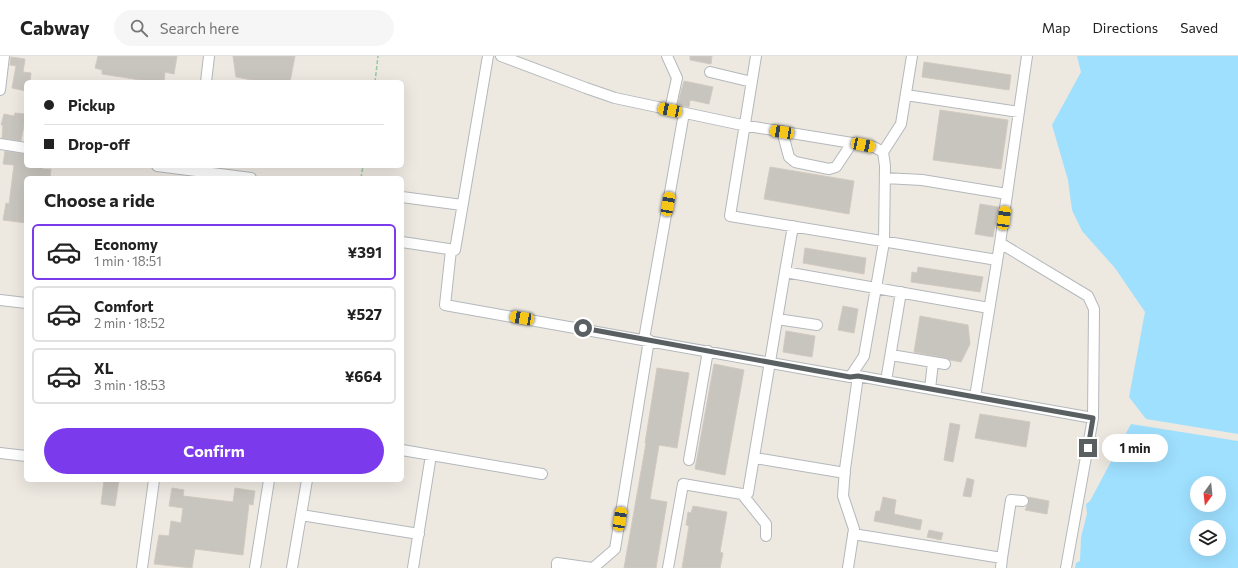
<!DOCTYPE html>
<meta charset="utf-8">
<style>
body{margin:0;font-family:Commissioner,sans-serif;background:#f6f6f6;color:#222;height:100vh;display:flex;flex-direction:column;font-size:15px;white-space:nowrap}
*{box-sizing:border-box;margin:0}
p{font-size:13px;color:#767676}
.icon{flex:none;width:22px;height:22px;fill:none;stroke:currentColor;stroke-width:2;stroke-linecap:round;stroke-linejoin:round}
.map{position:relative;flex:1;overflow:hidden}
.panel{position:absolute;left:24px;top:120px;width:380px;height:306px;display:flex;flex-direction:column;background:#fff;border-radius:6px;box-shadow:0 4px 16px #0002}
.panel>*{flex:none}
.guide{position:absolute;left:24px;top:24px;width:380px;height:88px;border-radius:6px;box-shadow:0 4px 16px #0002;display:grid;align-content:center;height:88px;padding:0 20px;background:#fff}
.needle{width:26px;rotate:195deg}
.tools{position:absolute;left:1190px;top:420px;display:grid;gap:8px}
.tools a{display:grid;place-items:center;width:36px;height:36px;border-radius:50%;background:#fff;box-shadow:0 4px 16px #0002;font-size:20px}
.end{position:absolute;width:18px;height:18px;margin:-9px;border:5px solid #5a5f62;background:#fff;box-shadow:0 0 0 2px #fff}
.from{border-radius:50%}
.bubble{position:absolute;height:28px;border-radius:14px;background:#fff;box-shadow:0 4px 16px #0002;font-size:13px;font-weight:700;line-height:28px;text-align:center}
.car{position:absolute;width:12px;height:24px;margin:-12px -6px;border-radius:5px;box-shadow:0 0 3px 1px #0007;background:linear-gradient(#f5c518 24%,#345 0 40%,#f5c518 0 76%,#345 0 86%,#f5c518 0)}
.guide b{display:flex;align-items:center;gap:14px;height:38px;font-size:15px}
.guide b+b{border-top:1px solid #e0e0e0}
.guide i{width:10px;height:10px;background:#222}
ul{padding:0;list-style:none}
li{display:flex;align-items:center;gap:12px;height:56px;margin:0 8px 6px;padding:0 12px;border:2px solid #e0e0e0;border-radius:6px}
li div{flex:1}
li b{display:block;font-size:15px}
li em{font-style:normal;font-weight:700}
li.on{border-color:#7c3aed}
li>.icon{width:36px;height:36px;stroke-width:1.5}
h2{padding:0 20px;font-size:18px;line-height:48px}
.cta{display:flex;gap:8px;margin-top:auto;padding:8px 20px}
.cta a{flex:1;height:46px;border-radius:24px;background:#7c3aed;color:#fff;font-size:16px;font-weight:700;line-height:46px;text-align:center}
header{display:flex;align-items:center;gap:24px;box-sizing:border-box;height:56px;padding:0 20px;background:#fff;border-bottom:1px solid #e0e0e0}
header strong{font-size:19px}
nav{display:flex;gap:22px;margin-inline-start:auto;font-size:14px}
.search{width:280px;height:36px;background:#f6f6f6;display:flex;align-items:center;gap:10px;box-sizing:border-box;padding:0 14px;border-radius:22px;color:#767676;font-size:15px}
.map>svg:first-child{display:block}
.water{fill:#9fe0ff;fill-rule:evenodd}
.building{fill:#c8c4be;stroke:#d2cac0}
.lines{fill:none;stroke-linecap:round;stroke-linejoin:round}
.minor-casing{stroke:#b4b8bc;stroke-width:12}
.path{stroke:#98c9a0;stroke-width:1.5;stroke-dasharray:4 2;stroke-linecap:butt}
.minor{stroke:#fff;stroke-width:10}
.route{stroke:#5a5f62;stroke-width:5}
</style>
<header>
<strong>Cabway</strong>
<div class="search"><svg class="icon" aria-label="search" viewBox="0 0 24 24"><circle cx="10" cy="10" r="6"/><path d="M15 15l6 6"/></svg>Search here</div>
<nav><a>Map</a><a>Directions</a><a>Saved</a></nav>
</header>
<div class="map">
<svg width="1238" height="512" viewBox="0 0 1238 512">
<rect width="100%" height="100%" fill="#ede9e1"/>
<path class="water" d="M 1077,0 L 1238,0 L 1238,378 L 1146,363 L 1129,341 L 1145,256 L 1115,212 L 1082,175 L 1072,154 L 1068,124 L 1052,69 L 1081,16 Z
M 1131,368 L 1238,385 L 1238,512 L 1075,512 L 1076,507 L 1080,505 L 1081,481 L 1087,458 L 1086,448 L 1090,445 ZM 1197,427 L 1219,427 L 1219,449 L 1197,449 ZM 1197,471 L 1219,471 L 1219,493 L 1197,493 Z"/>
<path class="building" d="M 98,0 L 177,0 L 174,18 L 165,16 L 164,26 L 153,26 L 102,18 L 102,14 L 95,12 Z
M 233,0 L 295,0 L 290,26 L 262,26 L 236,21 Z
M 690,0 L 712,0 L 711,8 L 690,4 Z
M 11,1 L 25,3 L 23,16 L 31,17 L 30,26 L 26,26 L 26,35 L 12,32 L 16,10 L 10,9 Z
M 924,6 L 1011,19 L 1009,34 L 922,21 Z
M 684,25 L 713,31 L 709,48 L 690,44 L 689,51 L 680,49 L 678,47 Z
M 940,54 L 1008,64 L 1001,113 L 933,104 Z
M 15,57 L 26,58 L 21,85 L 2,82 L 3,69 L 1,69 L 4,58 L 14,60 Z
M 5,95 L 26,98 L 26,110 L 44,110 L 43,113 L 51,113 L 50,122 L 26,122 L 26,167 L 3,164 L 6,147 L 9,148 L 14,109 L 3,108 Z
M 770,111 L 854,125 L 849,158 L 764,143 Z
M 980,148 L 998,151 L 993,181 L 975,178 Z
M 805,192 L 866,202 L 864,218 L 803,207 Z
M 918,211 L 983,221 L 980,236 L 911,226 L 912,216 L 917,217 Z
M 843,250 L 858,253 L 854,277 L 838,274 Z
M 920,260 L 968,269 L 970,288 L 961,306 L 950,304 L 946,302 L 914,296 Z
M 786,275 L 815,280 L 812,301 L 783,296 Z
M 714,308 L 744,314 L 725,419 L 695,413 Z
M 657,312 L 689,317 L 677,392 L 659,389 L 650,443 L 667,446 L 656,512 L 624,512 L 646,387 L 645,387 Z
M 980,358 L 1030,366 L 1026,391 L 975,382 Z
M 950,367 L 960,369 L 953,406 L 944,404 Z
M 967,422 L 974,424 L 971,441 L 963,440 Z
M 104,424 L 119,424 L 115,450 L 101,448 Z
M 172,432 L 184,434 L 183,440 L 233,446 L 235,432 L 255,435 L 253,449 L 249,448 L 243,499 L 195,493 L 192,512 L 154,508 L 159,479 L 169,480 L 171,465 L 181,467 L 183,452 L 169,450 Z
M 883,441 L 896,444 L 894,458 L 922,464 L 920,474 L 874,465 L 876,455 L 880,455 Z
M 1028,441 L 1049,445 L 1047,458 L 1025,454 L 1029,446 Z
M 693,450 L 727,456 L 720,496 L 723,497 L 720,512 L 682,512 L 689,470 L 686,469 L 688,456 L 691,457 Z
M 929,474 L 943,477 L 941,484 L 927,481 Z"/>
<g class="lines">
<defs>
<path id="minor" d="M 501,0 L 586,32 L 615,42 L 742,69 L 852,87 L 874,91 L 883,96 L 885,110 L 884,186 L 864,300 L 850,321
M 667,0 L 677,22 L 670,54
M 756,0 L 730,160 L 997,204
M 1027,0 L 1000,187 L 1088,240 L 1094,253 L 1093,362
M 710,16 L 752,26
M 206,26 L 209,0
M 0,34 L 4,0
M 906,39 L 1019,56
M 782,75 L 789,101 L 795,106 L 829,113 L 836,111 L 852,87
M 0,88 L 26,92
M 883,96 L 901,68 L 912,0
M 157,110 L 251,122
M 885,122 L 922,124 L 1007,138
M 402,141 L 462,149
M 402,186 L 455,194 L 488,0
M 451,194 L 445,249 L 850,321 L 858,320 L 1093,362 L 1066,512
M 785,216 L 793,170
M 0,244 L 26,247
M 777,263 L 817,269
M 644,283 L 684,57
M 891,299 L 945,308
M 886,325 L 901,236
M 930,333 L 933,306
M 975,341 L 1000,187
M 402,394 L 542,418
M 0,397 L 26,400
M 755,402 L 845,417
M 689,404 L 708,295
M 742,438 L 766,468 L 766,480
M 301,459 L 419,478
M 853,478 L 1002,502 L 1011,444 L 1023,445
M 142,512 L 154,424
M 255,512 L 269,424
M 292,512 L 307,424
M 413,512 L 431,399
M 557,512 L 557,507 L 592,512
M 593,512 L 615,493 L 649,284
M 668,512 L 683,428 L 742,438 L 748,437 L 785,216 L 989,252
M 848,512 L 854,473 L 843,440 L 845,413 L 858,320
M 1001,512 L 1002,502"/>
</defs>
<use href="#minor" class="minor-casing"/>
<path class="path" d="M 375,26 L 378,0
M 361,122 L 363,110"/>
<use href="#minor" class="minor"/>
</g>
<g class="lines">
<path class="route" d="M 583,272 L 850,321 L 858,320 L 1093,362 L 1088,392"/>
</g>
</svg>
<div class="tools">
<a><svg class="needle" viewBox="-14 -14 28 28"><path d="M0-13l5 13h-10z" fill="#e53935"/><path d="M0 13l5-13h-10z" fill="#767676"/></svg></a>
<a><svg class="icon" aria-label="layers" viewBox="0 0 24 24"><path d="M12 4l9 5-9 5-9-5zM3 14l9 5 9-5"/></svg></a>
</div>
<i class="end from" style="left:583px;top:272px"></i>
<i class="end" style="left:1088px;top:392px"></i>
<div class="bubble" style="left:1102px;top:378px;width:66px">1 min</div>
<i class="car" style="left:670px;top:54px;rotate:282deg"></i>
<i class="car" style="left:782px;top:76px;rotate:279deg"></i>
<i class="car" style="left:863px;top:89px;rotate:102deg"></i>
<i class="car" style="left:668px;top:148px;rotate:10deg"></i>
<i class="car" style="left:1004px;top:162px;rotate:8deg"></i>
<i class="car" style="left:522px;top:262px;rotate:280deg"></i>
<i class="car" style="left:620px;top:463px;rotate:9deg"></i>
<div class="guide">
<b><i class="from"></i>Pickup</b>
<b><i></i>Drop-off</b>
</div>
<section class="panel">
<h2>Choose a ride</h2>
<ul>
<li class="on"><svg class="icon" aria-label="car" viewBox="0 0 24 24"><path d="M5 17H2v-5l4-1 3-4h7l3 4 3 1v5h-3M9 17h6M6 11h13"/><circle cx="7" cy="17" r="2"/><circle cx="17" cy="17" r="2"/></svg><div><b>Economy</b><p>1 min · 18:51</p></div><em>¥391</em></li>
<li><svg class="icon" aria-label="car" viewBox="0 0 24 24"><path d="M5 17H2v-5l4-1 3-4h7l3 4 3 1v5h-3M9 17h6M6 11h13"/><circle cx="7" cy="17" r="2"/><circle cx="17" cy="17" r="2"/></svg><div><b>Comfort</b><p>2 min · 18:52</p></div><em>¥527</em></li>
<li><svg class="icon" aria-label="car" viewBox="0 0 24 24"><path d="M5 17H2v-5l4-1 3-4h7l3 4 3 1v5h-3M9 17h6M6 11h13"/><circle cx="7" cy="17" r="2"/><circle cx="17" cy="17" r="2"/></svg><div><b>XL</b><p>3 min · 18:53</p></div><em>¥664</em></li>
</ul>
<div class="cta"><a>Confirm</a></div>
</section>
</div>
